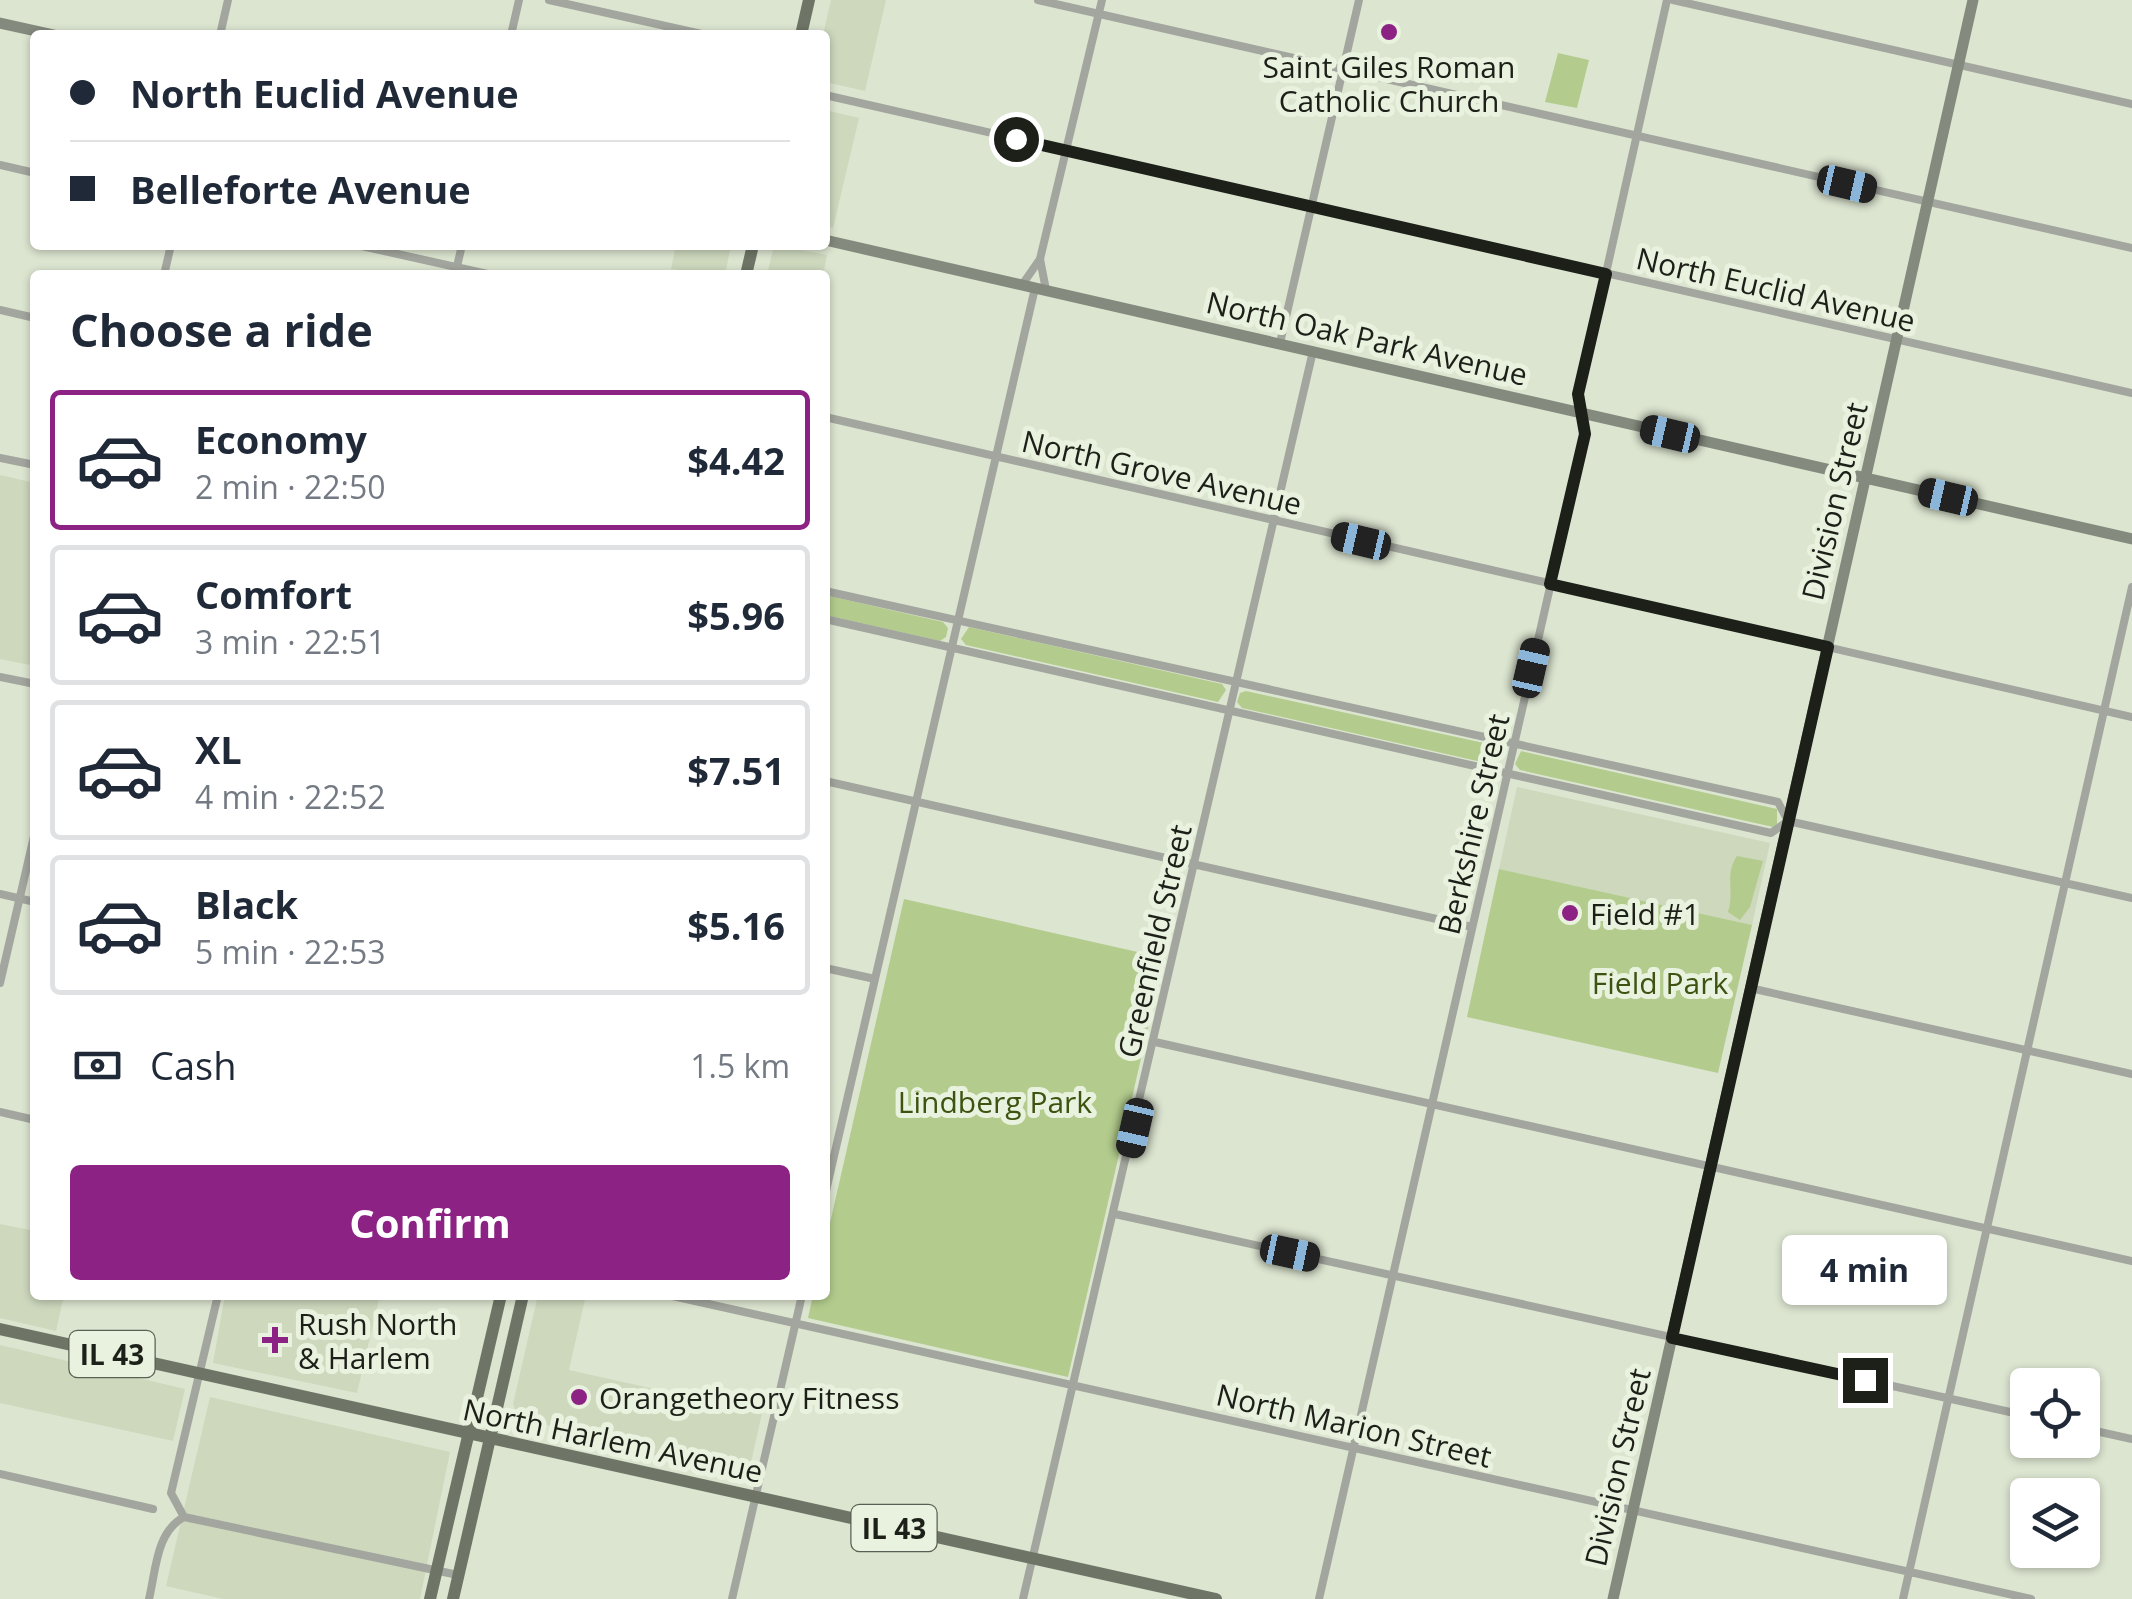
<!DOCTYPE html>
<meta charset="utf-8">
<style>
body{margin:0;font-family:"Open Sans",sans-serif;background:#f6f6f7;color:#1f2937;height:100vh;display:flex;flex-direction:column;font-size:38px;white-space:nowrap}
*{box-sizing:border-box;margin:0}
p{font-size:32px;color:#747a83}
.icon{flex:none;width:55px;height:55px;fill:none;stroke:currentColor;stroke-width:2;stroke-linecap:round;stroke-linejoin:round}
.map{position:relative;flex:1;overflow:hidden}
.side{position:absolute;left:30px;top:270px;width:800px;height:1030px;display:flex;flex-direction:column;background:#fff;border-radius:10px;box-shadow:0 2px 8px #0004}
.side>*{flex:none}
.hud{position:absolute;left:30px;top:30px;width:800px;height:220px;border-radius:10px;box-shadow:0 2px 8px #0004;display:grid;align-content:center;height:220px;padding:0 40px;background:#fff}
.fabs{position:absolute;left:2010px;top:1368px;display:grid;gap:20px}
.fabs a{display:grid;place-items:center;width:90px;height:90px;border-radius:10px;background:#fff;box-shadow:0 2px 8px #0004;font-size:50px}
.end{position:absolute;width:45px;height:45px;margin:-22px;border:12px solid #1d2019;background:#fff;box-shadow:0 0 0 5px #fff}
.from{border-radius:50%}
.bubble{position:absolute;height:70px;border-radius:10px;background:#fff;box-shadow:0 2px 8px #0004;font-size:32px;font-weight:700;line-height:70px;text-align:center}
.car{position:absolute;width:30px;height:60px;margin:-30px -15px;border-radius:12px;box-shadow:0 0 8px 2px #0007;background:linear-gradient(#222 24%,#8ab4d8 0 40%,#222 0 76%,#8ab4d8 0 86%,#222 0)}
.hud b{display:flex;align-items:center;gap:35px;height:95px;font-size:38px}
.hud b+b{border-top:2px solid #e0e1e3}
.hud i{width:25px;height:25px;background:#1f2937}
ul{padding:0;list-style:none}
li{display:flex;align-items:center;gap:30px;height:140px;margin:0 20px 15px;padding:0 20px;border:5px solid #e0e1e3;border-radius:10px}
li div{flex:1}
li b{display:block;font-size:38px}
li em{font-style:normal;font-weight:700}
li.selected{border-color:#8d2285}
li>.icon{width:90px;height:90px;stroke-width:1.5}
h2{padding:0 40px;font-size:45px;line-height:120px}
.pay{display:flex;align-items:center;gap:25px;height:110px;padding:0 40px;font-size:38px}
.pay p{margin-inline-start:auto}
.primary-button{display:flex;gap:20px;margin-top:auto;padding:20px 40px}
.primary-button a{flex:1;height:115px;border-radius:10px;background:#8d2285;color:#fff;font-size:40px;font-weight:700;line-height:115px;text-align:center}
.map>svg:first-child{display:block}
.built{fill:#cdd8bd}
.green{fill:#b3cc8d}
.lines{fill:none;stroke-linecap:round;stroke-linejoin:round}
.street{stroke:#a2a69e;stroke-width:8}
.secondary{stroke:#848a7d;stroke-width:11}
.primary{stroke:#6e7566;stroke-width:12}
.route{stroke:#1d2019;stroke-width:12}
.poi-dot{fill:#8d2285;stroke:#e9f2de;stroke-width:4}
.labels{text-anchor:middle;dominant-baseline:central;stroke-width:10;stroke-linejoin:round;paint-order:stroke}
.shield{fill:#e9f2de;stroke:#5a5f54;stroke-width:2.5}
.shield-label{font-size:28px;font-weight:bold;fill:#1d2019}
.poi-label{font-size:30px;fill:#1d2019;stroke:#e9f2de;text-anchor:start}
.street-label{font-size:30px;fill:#1d2019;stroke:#e9f2de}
.park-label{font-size:30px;fill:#3e5311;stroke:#e9f2de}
</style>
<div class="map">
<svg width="2132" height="1599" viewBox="0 0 2132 1599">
<rect width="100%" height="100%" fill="#dce5d0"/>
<path class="built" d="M 831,0 L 886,0 L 865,91 L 825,82 L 823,35 Z
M 825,110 L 859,118 L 833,228 L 825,226 Z
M 676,245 L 731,245 L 725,275 L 671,269 Z
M 774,245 L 827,255 L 823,275 L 767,275 Z
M 0,475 L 35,483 L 35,666 L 0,659 Z
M 1517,787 L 1770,843 L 1752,925 L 1499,869 Z
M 0,1224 L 35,1231 L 35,1295 L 64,1295 L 56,1331 L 0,1318 Z
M 225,1295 L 380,1295 L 357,1393 L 213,1363 Z
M 538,1295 L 586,1295 L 569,1370 L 762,1413 L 748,1476 L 627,1449 L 517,1416 L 513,1404 Z
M 0,1345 L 185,1389 L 173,1441 L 0,1403 Z
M 210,1397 L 450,1452 L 420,1599 L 223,1599 L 166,1586 Z"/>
<path class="green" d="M 1558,53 L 1589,60 L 1577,108 L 1545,102 Z
M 825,595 L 943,622 L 948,628 L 946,637 L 940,641 L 825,615 Z
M 969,627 L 1222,684 L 1226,690 L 1218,702 L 966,645 L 961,639 Z
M 1246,691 L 1502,747 L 1504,751 L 1495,765 L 1242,708 L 1237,702 L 1240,693 Z
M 1521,751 L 1777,809 L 1777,824 L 1773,827 L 1520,770 L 1515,764 Z
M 1737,856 L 1763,861 L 1750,907 L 1740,920 L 1728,912 C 1735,891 1724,875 1737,856 Z
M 1499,869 L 1752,925 L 1718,1073 L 1467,1017 Z
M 904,899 L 1164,958 L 1068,1377 L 808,1318 L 813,1295 L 825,1295 L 825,1245 Z"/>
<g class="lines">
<path class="street" d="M 549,0 L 706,35
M 1038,0 L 2132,248
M 1673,0 L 2132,104
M 220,35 L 228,0
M 511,35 L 519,0
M 825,95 L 2132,393
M 0,165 L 35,173
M 357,245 L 492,275
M 1040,259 L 1046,290
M 164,275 L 171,245
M 455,275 L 462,245
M 1022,285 L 1040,259 L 1102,0
M 0,310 L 35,318
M 1280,343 L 1359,0
M 825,417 L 2132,717
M 0,458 L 35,465
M 825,591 L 1778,802 L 1788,821
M 825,619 L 1771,833 L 1788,821 L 2132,898
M 0,677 L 35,684
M 825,781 L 1472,927
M 0,894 L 35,902
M 825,968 L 875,979
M 0,983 L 35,832
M 1750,988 L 2132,1074
M 1155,1042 L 2132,1261
M 0,1112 L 35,1120
M 825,1195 L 1035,288
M 1115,1214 L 2028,1416
M 668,1295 L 2031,1599
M 2082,1428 L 2132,1439
M 0,1474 L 153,1509
M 184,1517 L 458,1575
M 184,1517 L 171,1493 L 218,1295
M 149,1599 C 156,1570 156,1532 184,1517
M 732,1599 L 802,1295
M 1023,1599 L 1313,351
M 1319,1599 L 1585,434 L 1579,394 L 1667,0
M 1903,1599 L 2132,587"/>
<path class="secondary" d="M 0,23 L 54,35
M 825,240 L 2132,539
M 1613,1599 L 1973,0"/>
<path class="primary" d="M 801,35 L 809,0
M 746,275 L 753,245
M 0,1329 L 1216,1599
M 430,1599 L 501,1295
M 453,1599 L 523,1295"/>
</g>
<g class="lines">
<path class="route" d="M 1016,139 L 1606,274 L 1578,394 L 1585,434 L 1550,584 L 1828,647 L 1672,1338 L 1865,1380"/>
</g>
<g class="poi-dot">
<circle cx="1389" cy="32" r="10"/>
<circle cx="1570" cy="913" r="10"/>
<path d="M270 1325h10v10h10v10h-10v10h-10v-10h-10v-10h10z"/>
<circle cx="579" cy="1397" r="10"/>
</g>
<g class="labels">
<g class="shield">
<rect x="69.5" y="1331" width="85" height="46" rx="8"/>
<rect x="851.5" y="1505" width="85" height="46" rx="8"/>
</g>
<g class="shield-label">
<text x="112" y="1354">IL 43</text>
<text x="894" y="1528">IL 43</text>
</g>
<g class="poi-label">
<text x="1389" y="66" text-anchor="middle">Saint Giles Roman<tspan x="1389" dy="34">Catholic Church</tspan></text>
<text x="1590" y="913">Field #1</text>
<text x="298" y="1323">Rush North<tspan x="298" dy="34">&amp; Harlem</tspan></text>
<text x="599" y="1397">Orangetheory Fitness</text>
</g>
<g class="street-label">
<text transform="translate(1776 289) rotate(13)">North Euclid Avenue</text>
<text transform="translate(1367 338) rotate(13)">North Oak Park Avenue</text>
<text transform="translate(1162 472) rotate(13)">North Grove Avenue</text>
<text transform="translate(1834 501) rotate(-77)">Division Street</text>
<text transform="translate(1473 824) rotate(-77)">Berkshire Street</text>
<text transform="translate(1154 941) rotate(-77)">Greenfield Street</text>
<text transform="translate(1354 1425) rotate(13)">North Marion Street</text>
<text transform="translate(613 1440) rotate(12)">North Harlem Avenue</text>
<text transform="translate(1617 1467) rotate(-77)">Division Street</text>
</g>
<g class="park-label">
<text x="1660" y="982">Field Park</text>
<text x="995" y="1101">Lindberg Park</text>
</g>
</g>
</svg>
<div class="fabs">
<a><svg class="icon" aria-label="locate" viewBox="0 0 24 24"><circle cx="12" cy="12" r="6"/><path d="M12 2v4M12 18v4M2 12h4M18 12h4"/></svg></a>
<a><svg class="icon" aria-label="layers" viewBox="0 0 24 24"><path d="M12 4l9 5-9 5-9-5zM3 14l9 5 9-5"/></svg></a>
</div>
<i class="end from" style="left:1016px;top:139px"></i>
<i class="end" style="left:1865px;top:1380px"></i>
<div class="bubble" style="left:1782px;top:1235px;width:165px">4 min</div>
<i class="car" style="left:1847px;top:184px;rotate:103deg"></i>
<i class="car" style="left:1670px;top:434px;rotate:283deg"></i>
<i class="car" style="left:1948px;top:497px;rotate:283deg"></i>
<i class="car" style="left:1361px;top:541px;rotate:283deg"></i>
<i class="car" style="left:1531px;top:668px;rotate:13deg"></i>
<i class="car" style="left:1135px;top:1128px;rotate:193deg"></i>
<i class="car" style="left:1290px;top:1253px;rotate:102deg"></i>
<div class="hud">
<b><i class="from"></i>North Euclid Avenue</b>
<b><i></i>Belleforte Avenue</b>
</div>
<section class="side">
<h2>Choose a ride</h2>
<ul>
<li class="selected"><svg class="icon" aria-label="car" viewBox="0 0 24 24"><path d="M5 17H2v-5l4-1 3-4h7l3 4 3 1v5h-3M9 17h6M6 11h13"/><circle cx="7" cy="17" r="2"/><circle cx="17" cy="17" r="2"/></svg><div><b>Economy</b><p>2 min · 22:50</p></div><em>$4.42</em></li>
<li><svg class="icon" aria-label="car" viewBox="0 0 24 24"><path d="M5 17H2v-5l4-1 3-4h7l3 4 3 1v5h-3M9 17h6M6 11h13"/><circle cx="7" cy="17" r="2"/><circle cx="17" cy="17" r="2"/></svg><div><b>Comfort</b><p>3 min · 22:51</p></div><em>$5.96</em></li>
<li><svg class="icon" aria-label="car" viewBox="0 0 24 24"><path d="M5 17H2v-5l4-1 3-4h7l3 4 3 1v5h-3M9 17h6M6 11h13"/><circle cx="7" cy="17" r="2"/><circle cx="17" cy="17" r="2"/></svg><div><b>XL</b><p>4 min · 22:52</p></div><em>$7.51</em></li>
<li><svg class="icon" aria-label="car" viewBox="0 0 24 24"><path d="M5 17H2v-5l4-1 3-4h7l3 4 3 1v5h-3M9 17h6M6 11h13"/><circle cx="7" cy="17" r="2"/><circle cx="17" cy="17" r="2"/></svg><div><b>Black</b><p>5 min · 22:53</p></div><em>$5.16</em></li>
</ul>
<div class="pay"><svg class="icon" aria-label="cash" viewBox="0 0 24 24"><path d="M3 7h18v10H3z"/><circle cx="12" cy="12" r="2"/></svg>Cash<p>1.5 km</p></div>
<div class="primary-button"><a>Confirm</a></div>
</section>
</div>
